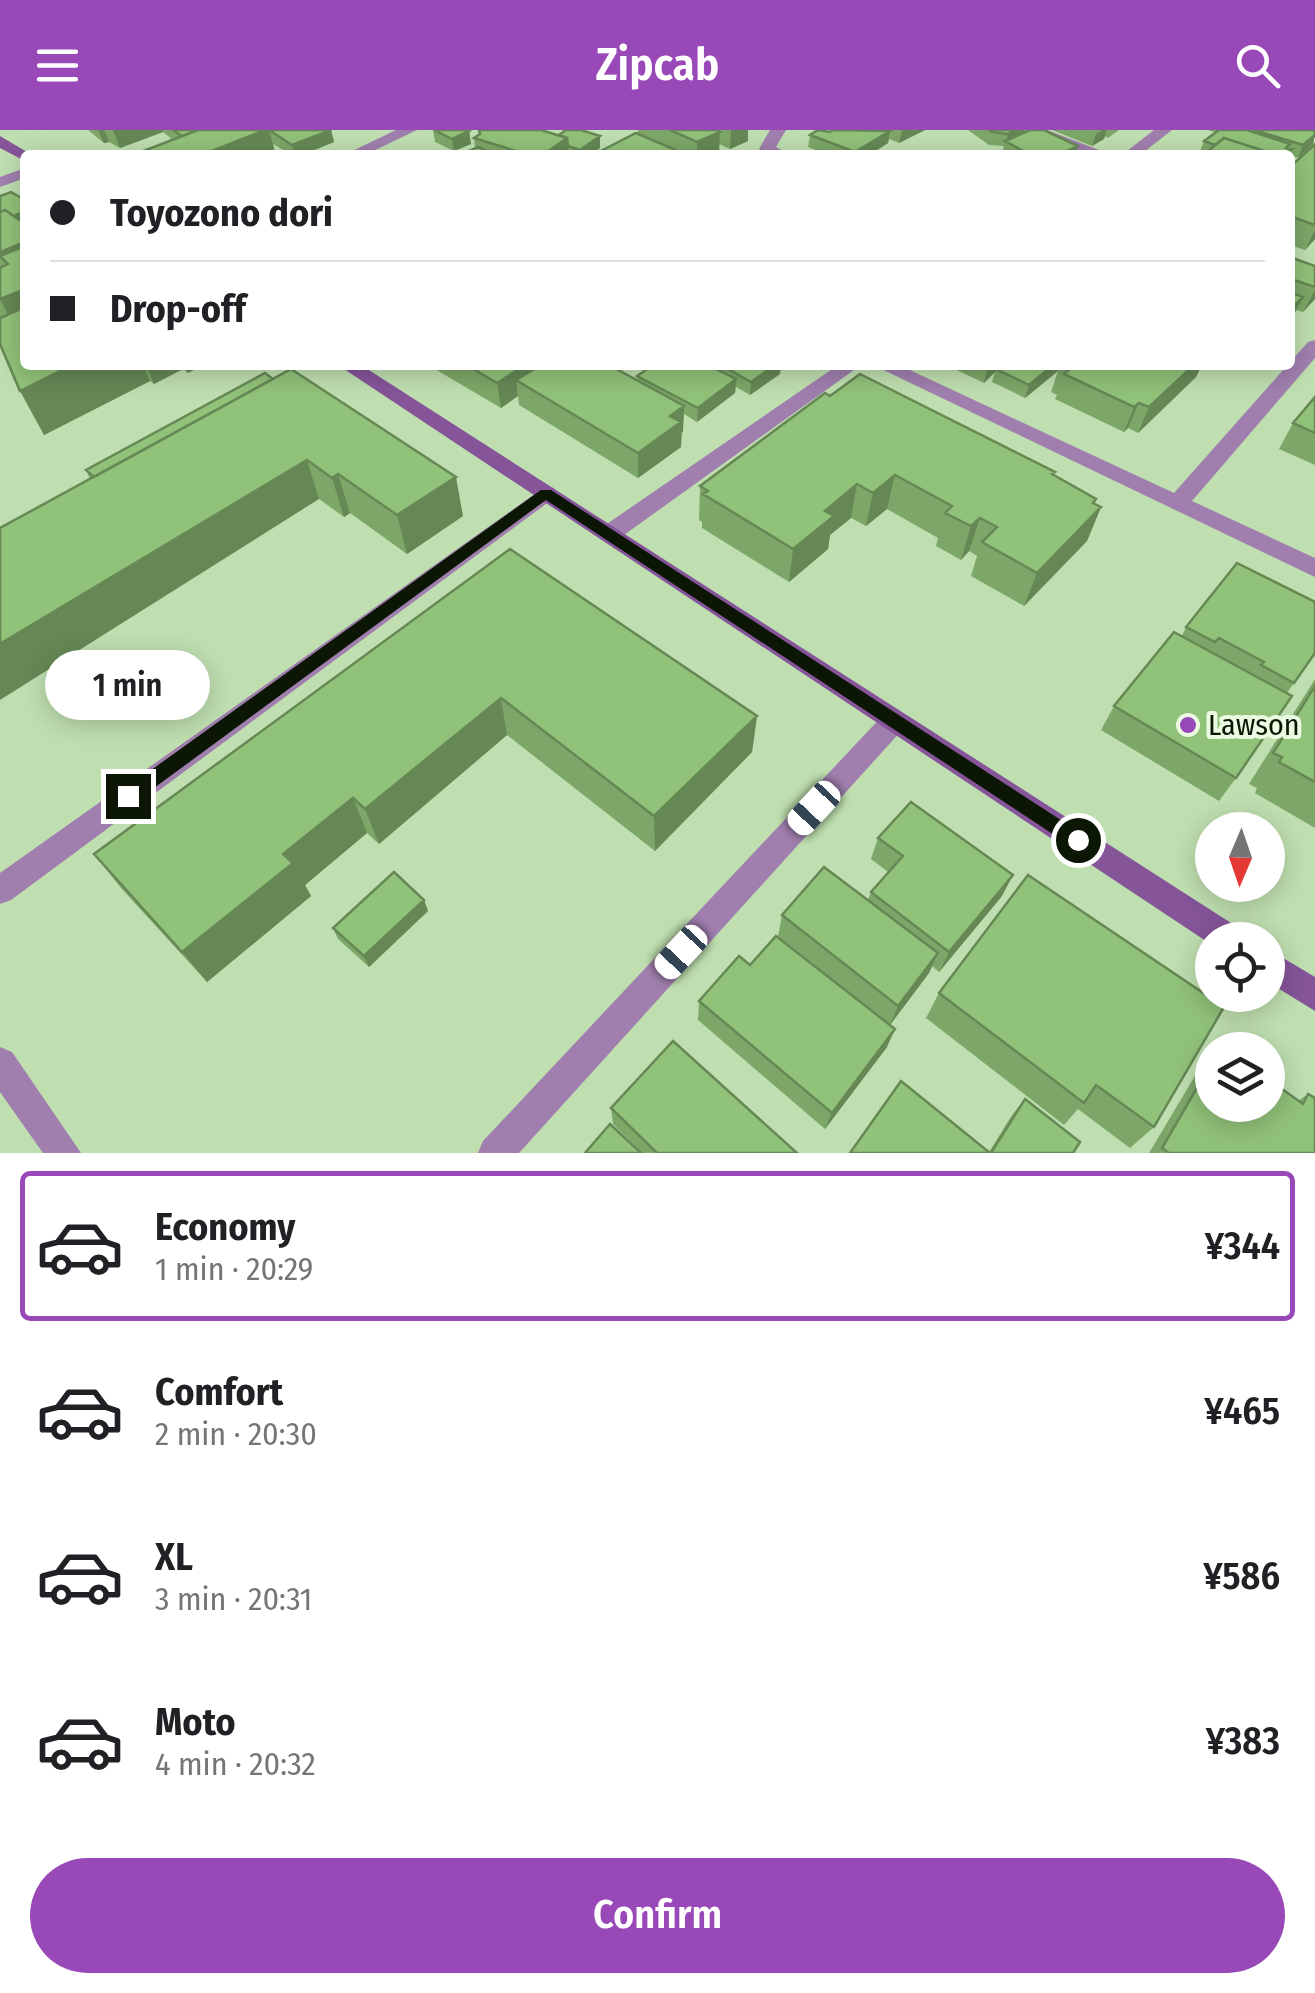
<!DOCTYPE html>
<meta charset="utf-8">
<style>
body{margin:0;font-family:"Fira Sans Condensed",sans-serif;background:#f6f6f6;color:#202124;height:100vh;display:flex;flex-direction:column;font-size:38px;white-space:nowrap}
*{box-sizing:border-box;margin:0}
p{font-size:32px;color:#757577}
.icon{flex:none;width:55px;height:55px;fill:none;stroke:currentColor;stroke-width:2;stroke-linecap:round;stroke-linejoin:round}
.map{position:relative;height:1023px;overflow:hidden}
.side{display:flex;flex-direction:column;background:#fff;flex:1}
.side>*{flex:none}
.top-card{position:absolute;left:20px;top:20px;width:1275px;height:220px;border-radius:10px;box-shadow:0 5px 25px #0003;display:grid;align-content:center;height:220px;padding:0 30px;background:#fff}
.needle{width:65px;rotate:182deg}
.controls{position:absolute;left:1195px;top:682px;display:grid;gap:20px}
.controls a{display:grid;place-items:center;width:90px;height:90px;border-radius:50%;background:#fff;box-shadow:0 5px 25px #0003;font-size:50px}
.end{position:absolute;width:45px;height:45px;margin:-22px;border:12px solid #0b1605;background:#fff;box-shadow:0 0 0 5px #fff}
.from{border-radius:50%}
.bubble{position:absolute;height:70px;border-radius:35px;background:#fff;box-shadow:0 5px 25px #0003;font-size:32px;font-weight:600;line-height:70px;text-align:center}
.car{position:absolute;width:30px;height:60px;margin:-30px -15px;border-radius:12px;box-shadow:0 0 8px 2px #0007;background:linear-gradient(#fff 24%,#345 0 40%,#fff 0 76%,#345 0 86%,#fff 0)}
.top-card b{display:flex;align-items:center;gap:35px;height:95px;font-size:38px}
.top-card b+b{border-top:2px solid #e0e0e0}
.top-card i{width:25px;height:25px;background:#202124}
ul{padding:18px 0 0;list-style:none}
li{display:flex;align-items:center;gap:30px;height:150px;margin:0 20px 15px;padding:0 10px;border:5px solid transparent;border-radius:10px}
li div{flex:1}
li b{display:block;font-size:38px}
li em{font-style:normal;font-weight:600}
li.selected{border-color:#9948b8}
li>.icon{width:90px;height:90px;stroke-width:1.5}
.action{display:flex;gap:20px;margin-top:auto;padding:20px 30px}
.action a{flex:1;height:115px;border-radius:60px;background:#9948b8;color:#fff;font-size:40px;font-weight:600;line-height:115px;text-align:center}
header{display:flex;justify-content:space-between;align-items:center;height:130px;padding:0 30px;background:#9948b8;color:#fff;font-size:45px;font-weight:600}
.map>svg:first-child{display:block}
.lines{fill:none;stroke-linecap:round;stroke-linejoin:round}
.lane{fill:#a07fae;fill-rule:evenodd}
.street{fill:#a07fae;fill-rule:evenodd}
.secondary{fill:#855499;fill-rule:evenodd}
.wall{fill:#7da768}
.shaded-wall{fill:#685}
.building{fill:#91c279;stroke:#685;stroke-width:2.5}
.route{fill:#0b1605}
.poi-dot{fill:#9948b8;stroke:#eafbe2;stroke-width:4}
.labels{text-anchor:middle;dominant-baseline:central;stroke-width:8;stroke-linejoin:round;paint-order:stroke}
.poi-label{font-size:30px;fill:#0b1605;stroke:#eafbe2;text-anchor:start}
</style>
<header><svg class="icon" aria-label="menu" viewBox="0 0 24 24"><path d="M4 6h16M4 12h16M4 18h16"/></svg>Zipcab<svg class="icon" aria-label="search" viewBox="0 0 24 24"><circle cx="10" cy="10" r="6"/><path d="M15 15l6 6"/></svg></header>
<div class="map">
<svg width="1315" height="1023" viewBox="0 0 1315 1023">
<rect width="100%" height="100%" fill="#bfdfb0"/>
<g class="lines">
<path class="lane" d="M 1025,0 L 1047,0 L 1112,25 L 1089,25 Z"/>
<path class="street" d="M 396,0 L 417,0 L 365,25 L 344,25 Z
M 770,0 L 786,0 L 776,17 L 790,25 L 762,22 L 759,19 Z
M 1154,0 L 1172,0 L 1140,25 L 1122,25 Z
M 25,38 L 25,48 L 0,57 L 0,47 Z
M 1315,210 L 1315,228 L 1192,371 L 1315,428 L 1315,447 L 873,235 L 899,235 L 1174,363 L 1308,212 Z
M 838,235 L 861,235 L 617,410 L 601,410 L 598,404 L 601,398 Z
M 546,356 L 554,358 L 557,363 L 554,368 L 11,770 L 0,774 L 0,743 Z
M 894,580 L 903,583 L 907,591 L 903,599 L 519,1023 L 478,1023 L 483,1011 L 885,583 Z
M 0,917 L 12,922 L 81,1023 L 43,1023 L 0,962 Z"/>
<path class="secondary" d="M 0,6 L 32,25 L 25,25 L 25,31 L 0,18 Z
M 338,235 L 361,235 L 1242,800 L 1246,810 L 1212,810 L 1212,815 Z
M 1268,819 L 1315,847 L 1315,881 L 1268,852 Z"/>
</g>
<path class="wall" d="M 88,0 L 331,0 L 334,12 L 302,25 L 292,25 L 273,14 L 275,22 L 173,10 L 163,2 L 120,18 L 109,12 L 104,13 Z
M 433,0 L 469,1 L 471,14 L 454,21 L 435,12 Z
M 478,0 L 559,5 L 600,6 L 600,18 L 590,25 L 461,25 L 475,18 L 474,8 L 479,5 Z
M 638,0 L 748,0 L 748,11 L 730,19 L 719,14 L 719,25 L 595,25 L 638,4 Z
M 833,0 L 925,0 L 899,13 L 889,9 L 888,13 L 869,25 L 828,25 L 808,17 L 810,5 Z
M 968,0 L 1025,0 L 1024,2 L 1075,25 L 1005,25 L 1002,23 L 1004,16 L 989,15 Z
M 1052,0 L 1119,0 L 1108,8 L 1105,6 L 1104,9 L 1092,16 Z
M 1208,0 L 1315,0 L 1313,14 L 1298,28 L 1290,25 L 1203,25 L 1199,24 L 1204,11 L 1216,3 Z
M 1315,14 L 1315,109 L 1305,120 L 1290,115 L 1290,37 Z
M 0,66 L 25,235 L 203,235 L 188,243 L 183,239 L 154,254 L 150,251 L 44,305 L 0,187 Z
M 1290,127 L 1315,136 L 1315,169 L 1303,182 L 1296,180 L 1290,192 Z
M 428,235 L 609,235 L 637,251 L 637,246 L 653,235 L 781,235 L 780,244 L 750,265 L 736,257 L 735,263 L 697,292 L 684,284 L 681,317 L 638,348 L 519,275 L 518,266 L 501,278 Z
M 946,235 L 1205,235 L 1199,240 L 1196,247 L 1138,303 L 1128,298 L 1124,302 L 1055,269 L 1057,265 L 1051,262 L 1058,241 L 1025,268 L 992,252 L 995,242 L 984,253 Z
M 265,243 L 463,386 L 407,424 L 350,383 L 344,387 L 319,369 L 90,349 L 86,340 Z
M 830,266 L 1054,345 L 1096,369 L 1094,373 L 1101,377 L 1087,411 L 1024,476 L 971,446 L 977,426 L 969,421 L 961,430 L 936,416 L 938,408 L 887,379 L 866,396 L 851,388 L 830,405 L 828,419 L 789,452 L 702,398 L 702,392 L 699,390 L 700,356 Z
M 1315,267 L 1315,335 L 1279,319 L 1293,293 Z
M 510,419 L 757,586 L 752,622 L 655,721 L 507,605 L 379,714 L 367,703 L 305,755 L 311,766 L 207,852 L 121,758 L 94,724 Z
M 1186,497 L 1315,523 L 1287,563 L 1236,648 L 1219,671 L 1101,600 L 1114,576 L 1182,506 Z
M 1315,549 L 1315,698 L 1255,663 L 1257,658 L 1249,654 Z
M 878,708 L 1002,766 L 939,842 L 932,836 L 929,843 L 890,895 L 778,806 L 782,785 L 868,770 L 871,762 L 888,742 L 871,729 Z
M 1028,745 L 1154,997 L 1130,1018 L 1078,979 L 1064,995 L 926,888 L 939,863 Z
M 424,770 L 428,781 L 369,837 L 338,809 L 333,798 Z
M 750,835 L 887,917 L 825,999 L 698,890 L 699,871 Z
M 1212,925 L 1212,975 L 1298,971 L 1308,964 L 1315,1023 L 1149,1023 L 1202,934 Z
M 1025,969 L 1073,1023 L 850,1023 L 989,1022 L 1012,985 Z
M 611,978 L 797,1023 L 642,1023 L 613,994 Z"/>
<path class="shaded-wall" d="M 98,0 L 104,0 L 109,12 L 104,13 Z
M 113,0 L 162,0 L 163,2 L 120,18 Z
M 265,0 L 269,0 L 275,22 L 267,25 L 202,25 Z
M 331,0 L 334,12 L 302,25 L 295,25 L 292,15 Z
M 731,0 L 748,0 L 748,11 L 730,19 Z
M 902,0 L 925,0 L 899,13 Z
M 1014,0 L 1025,0 L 1024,6 L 1006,11 L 1008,4 Z
M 1102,0 L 1107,0 L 1104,9 L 1092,16 L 1096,4 Z
M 469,1 L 471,14 L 454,21 L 452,9 Z
M 890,1 L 888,13 L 869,25 L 855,25 L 855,22 Z
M 720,2 L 719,25 L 697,25 L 697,12 Z
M 1315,5 L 1313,14 L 1298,28 L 1303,15 Z
M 600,6 L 600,18 L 590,25 L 580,25 L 580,20 Z
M 567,8 L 569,25 L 543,25 Z
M 1078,16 L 1075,25 L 1058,25 Z
M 25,81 L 25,97 L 0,91 Z
M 1315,100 L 1315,109 L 1305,120 Z
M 25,112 L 25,141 L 8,134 L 0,128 L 0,122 Z
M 25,159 L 25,189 L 13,194 L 0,169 Z
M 1315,160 L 1315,169 L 1303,182 Z
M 1303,167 L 1290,192 L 1290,180 Z
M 72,235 L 143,235 L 150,251 L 44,305 L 20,261 Z
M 146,235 L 181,235 L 183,239 L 154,254 Z
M 184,235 L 203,235 L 188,243 Z
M 525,235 L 542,235 L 516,250 L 518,266 L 501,278 L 497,253 Z
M 775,235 L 781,235 L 780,244 L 750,265 L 751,252 Z
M 992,235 L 1002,235 L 996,239 L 995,242 L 984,253 L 987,239 Z
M 1053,235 L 1065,235 L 1060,237 L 1058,241 L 1025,268 L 1029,255 Z
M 1194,235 L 1202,235 L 1196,247 L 1138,303 L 1149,277 Z
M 736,249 L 735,263 L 697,292 L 698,278 Z
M 1139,273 L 1128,298 L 1124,302 L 1134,277 Z
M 684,276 L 683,302 L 681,303 L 681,317 L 638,348 L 638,323 L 670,286 Z
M 307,330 L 319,369 L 0,570 L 0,514 Z
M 338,344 L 350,383 L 344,387 L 332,348 Z
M 895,345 L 887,379 L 866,396 L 873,363 Z
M 456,347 L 463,386 L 407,424 L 397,385 Z
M 857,354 L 851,388 L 830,405 L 828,419 L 789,452 L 793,419 L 825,381 Z
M 1096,369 L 1086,393 L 1101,377 L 1087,411 L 1024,476 L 1037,443 Z
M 980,388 L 969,421 L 961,430 L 971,396 Z
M 501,568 L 507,605 L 379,714 L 365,679 Z
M 757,586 L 752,622 L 655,721 L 654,686 Z
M 353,668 L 367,703 L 305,755 L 311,766 L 207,852 L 182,822 L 283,724 Z
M 1013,745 L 1002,766 L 939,842 L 949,822 Z
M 424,770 L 428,781 L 369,837 L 364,826 Z
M 938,823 L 929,843 L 890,895 L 898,876 Z
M 895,899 L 887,917 L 825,999 L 832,983 Z"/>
<path class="building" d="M 173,0 L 198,0 L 182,6 Z
M 198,0 L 265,0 L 202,25 L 133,25 Z
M 269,0 L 331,0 L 292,15 Z
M 434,0 L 466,0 L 469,1 L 452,9 Z
M 479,0 L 541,0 L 567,8 L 543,25 L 529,25 L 474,8 L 480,4 Z
M 566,0 L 581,0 L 600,6 L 580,20 L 568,16 L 567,8 L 559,5 Z
M 670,0 L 716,0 L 720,2 L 697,12 Z
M 818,0 L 830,2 L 833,0 L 890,1 L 855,22 L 810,5 Z
M 989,0 L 1014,0 L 1008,4 L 992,2 Z
M 1030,0 L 1044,0 L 1078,16 L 1059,25 L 1030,25 L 1005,11 Z
M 1219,0 L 1247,0 L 1290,14 L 1286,18 L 1292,19 L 1282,25 L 1277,25 L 1224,8 L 1215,15 L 1204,11 Z
M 1254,0 L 1314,0 L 1315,5 L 1303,15 Z
M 636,3 L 678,21 L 670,25 L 595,24 Z
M 1224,8 L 1277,25 L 1203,25 Z
M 1315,14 L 1315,95 L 1290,86 L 1290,37 Z
M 478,17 L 495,25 L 461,25 Z
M 11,62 L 25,70 L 25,81 L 14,86 L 5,80 L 0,82 L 0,66 Z
M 5,80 L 25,94 L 25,112 L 0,122 L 0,82 Z
M 25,116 L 25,159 L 0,169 L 0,138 L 8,134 L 0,126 Z
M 1290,127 L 1315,136 L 1315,157 L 1294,150 L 1290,154 Z
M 1290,162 L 1303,167 L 1290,180 Z
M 25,177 L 25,235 L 72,235 L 20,261 L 0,214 L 0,188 Z
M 467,235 L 525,235 L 497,253 Z
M 541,235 L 609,235 L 684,276 L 670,286 L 681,292 L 638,323 L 516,250 Z
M 653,235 L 708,235 L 736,249 L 698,278 L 637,246 Z
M 721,235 L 775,235 L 751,252 Z
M 1001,235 L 1053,235 L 1029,255 L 996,239 Z
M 1062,235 L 1194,235 L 1149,277 L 1139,273 L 1134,277 L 1064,244 L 1068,241 L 1060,237 Z
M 291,239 L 456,347 L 397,385 L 338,344 L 332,348 L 307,330 L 0,514 L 0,398 Z
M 265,243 L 273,249 L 94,347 L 86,340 Z
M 860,244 L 1055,342 L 1052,344 L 1096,369 L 1093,373 L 1101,377 L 1037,443 L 982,412 L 997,397 L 980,388 L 971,396 L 945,383 L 952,376 L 895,345 L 873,363 L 857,354 L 825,381 L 834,386 L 793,419 L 703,364 L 708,361 L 700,356 L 825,263 L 830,266 Z
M 1315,267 L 1315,303 L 1293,293 Z
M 510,419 L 757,586 L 654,686 L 501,568 L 365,679 L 353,668 L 283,724 L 293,733 L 182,822 L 94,724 Z
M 1237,433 L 1315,472 L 1315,523 L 1294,553 L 1261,535 L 1264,532 L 1219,508 L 1215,512 L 1186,497 Z
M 1174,502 L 1292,566 L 1236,648 L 1114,576 Z
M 1315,556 L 1315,652 L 1279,632 L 1282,627 L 1273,623 Z
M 911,672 L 1013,745 L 949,822 L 871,762 L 903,726 L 878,708 Z
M 824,737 L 938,823 L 898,876 L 782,785 Z
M 394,742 L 424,770 L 364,826 L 333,798 Z
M 1028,745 L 1224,877 L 1154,997 L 1096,955 L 1084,973 L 939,863 Z
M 776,806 L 895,899 L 832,983 L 699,871 L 739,826 L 750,835 Z
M 673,911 L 797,1023 L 657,1023 L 611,978 Z
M 1212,932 L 1212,975 L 1268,975 L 1268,949 L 1303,974 L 1308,964 L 1315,968 L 1315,1023 L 1169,1023 L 1162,1018 Z
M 901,951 L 990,1023 L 850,1023 Z
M 1025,969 L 1080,1012 L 1073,1023 L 991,1023 Z
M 610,994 L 641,1023 L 585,1023 Z"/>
<path class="route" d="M 541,360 L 551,360 L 1084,705 L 1084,716 L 1071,716 L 546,370 L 135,672 L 122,672 L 122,661 Z"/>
<circle class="poi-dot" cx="1188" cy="595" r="10"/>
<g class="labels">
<g class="poi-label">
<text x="1208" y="595">Lawson</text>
</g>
</g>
</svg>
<div class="controls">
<a><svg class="needle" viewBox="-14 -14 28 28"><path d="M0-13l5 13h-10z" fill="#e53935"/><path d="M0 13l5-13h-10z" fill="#757577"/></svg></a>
<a><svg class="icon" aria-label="locate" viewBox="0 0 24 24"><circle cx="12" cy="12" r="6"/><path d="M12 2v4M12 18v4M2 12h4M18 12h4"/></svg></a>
<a><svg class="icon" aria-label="layers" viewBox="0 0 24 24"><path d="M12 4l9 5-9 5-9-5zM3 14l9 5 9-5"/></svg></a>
</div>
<i class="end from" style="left:1078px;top:710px"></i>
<i class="end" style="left:128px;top:666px"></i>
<div class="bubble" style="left:45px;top:520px;width:165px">1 min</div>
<i class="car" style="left:814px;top:678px;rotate:223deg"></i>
<i class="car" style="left:681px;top:822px;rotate:223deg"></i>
<div class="top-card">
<b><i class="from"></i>Toyozono dori</b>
<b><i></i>Drop-off</b>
</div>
</div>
<section class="side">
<ul>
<li class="selected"><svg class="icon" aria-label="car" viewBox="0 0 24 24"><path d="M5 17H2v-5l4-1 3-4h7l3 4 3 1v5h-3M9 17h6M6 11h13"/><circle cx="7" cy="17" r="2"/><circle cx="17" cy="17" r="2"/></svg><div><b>Economy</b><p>1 min · 20:29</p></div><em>¥344</em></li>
<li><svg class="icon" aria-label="car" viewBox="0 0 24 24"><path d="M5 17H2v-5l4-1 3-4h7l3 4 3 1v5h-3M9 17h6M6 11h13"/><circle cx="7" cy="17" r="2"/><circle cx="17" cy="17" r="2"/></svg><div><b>Comfort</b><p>2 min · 20:30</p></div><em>¥465</em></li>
<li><svg class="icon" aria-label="car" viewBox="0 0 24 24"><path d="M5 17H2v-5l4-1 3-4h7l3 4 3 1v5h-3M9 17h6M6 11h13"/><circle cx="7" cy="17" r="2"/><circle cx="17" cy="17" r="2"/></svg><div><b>XL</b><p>3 min · 20:31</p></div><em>¥586</em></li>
<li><svg class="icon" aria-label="car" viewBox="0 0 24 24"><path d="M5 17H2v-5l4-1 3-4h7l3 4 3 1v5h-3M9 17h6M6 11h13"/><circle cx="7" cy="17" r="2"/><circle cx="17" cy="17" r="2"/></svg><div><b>Moto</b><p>4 min · 20:32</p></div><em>¥383</em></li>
</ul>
<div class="action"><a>Confirm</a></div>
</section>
